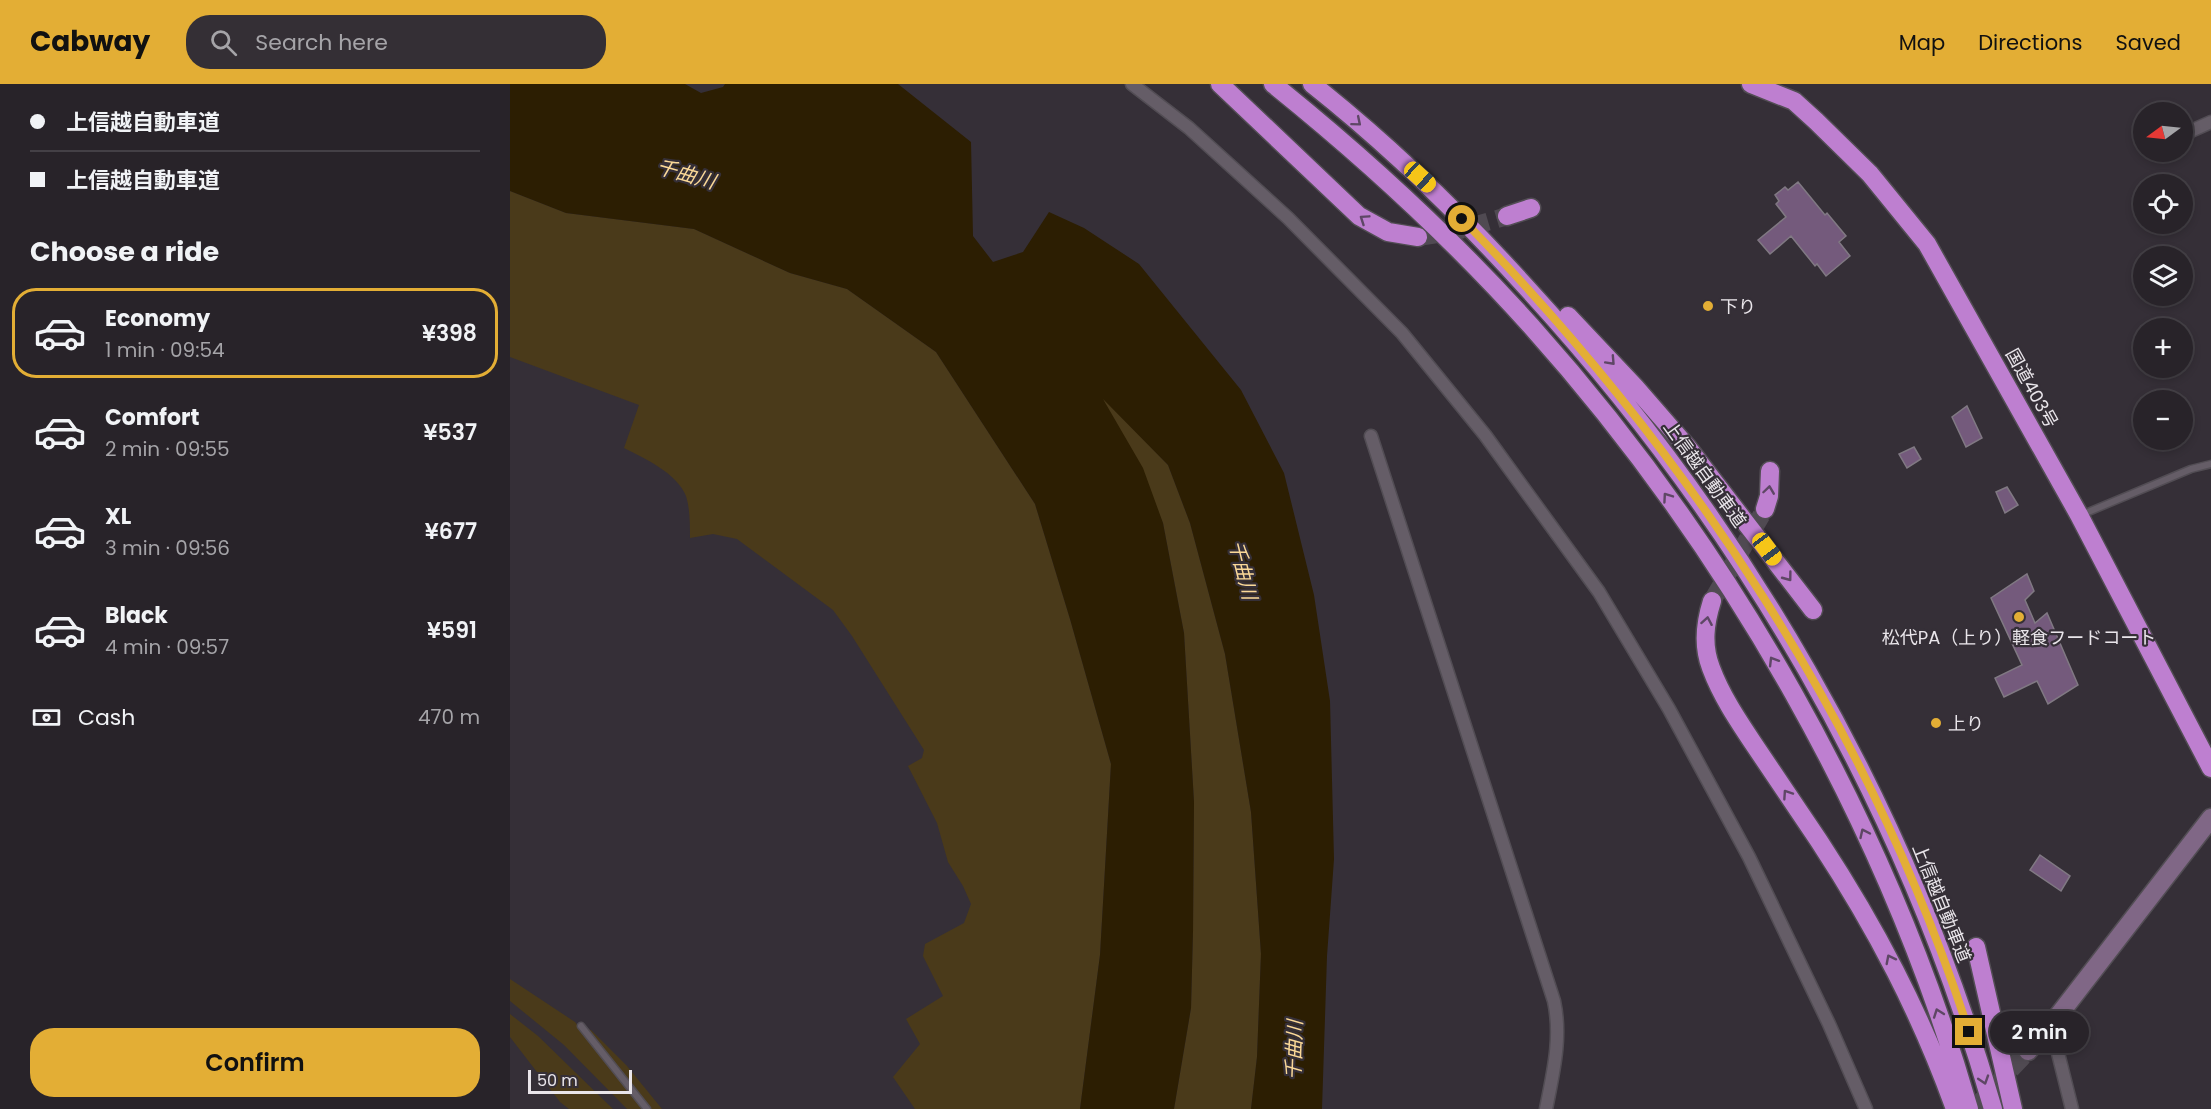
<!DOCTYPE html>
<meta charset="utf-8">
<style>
body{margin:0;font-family:Poppins,"Noto Sans JP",sans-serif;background:#342f35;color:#f1f3f6;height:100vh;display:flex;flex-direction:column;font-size:22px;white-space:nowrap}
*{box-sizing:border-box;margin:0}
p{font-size:20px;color:#a5a4a8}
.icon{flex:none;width:33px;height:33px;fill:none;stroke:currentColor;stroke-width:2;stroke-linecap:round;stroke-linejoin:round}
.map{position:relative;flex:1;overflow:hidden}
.side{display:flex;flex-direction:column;background:#282329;width:510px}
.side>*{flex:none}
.guide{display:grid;align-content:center;height:132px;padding:0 30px;background:#282329}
.needle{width:39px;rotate:255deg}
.tools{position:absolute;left:1623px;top:18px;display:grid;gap:12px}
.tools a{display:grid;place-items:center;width:60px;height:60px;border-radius:50%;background:#282329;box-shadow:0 3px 9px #0003,0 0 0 2px #444046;font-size:30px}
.scale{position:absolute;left:18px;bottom:15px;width:104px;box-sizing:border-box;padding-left:6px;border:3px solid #e9e5ea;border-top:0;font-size:16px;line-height:21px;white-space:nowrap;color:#e9e5ea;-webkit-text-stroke:4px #352f37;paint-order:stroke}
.end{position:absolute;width:27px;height:27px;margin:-14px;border:8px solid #e3ae35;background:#111;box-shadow:0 0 0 3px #111}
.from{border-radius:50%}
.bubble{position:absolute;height:42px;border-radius:21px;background:#282329;box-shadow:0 3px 9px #0003,0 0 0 2px #444046;font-size:20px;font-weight:600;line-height:42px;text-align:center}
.car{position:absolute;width:18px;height:36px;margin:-18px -9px;border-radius:8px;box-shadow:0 0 4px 2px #0007;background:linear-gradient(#f5c518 24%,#345 0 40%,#f5c518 0 76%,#345 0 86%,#f5c518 0)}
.guide b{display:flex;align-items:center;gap:21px;height:57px;font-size:22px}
.guide b+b{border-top:2px solid #444046}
.guide i{width:15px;height:15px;background:#f1f3f6}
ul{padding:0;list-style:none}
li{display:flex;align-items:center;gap:18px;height:90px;margin:0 12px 9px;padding:0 18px;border:3px solid transparent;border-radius:24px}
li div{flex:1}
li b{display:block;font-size:22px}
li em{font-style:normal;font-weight:600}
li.current{border-color:#e3ae35}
li>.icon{width:54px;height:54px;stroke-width:1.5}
h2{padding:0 30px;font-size:27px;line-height:72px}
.pay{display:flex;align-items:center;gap:15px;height:66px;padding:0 30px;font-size:22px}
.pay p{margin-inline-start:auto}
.action{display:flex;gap:12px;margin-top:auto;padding:12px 30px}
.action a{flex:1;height:69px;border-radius:24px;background:#e3ae35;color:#111;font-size:24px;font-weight:600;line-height:69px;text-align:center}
header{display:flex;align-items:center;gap:36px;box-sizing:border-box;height:84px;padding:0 30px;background:#e3ae35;color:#111}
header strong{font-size:28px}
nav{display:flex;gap:33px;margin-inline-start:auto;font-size:21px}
.search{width:420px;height:54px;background:#342f35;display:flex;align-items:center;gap:15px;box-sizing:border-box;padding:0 21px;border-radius:24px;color:#a5a4a8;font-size:22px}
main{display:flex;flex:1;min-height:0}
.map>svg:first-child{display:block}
.green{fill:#4a3a1a}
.water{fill:#2c1e02}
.building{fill:#745a7c;stroke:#807983;stroke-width:1.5}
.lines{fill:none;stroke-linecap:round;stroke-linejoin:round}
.secondary-tunnel{stroke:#504a52;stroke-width:18;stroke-dasharray:18 9;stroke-linecap:butt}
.highway-tunnel{stroke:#504a52;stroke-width:18;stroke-dasharray:18 9;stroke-linecap:butt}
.lane-casing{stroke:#524d54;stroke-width:9}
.street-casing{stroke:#524d54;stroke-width:15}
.secondary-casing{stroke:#524d54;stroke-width:21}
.highway-casing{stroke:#524d54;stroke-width:21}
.lane{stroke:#655d67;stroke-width:6}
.street{stroke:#655d67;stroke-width:12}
.secondary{stroke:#806786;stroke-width:18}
.highway{stroke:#be7fd0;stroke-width:18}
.oneway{stroke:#5e4765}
.route{stroke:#e3ae35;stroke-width:8}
.poi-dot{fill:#e3ae35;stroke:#352f37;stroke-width:2}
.labels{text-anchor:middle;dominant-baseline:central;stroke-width:4.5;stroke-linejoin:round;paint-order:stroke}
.poi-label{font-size:18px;fill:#e9e5ea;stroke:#352f37;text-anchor:start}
.street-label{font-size:18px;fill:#e9e5ea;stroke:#352f37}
.water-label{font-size:20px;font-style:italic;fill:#fad897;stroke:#352f37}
</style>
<header>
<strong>Cabway</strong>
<div class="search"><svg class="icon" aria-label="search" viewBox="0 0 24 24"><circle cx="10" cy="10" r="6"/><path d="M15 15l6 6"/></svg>Search here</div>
<nav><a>Map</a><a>Directions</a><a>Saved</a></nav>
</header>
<main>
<section class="side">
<div class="guide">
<b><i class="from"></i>上信越自動車道</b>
<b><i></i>上信越自動車道</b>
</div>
<h2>Choose a ride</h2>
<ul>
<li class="current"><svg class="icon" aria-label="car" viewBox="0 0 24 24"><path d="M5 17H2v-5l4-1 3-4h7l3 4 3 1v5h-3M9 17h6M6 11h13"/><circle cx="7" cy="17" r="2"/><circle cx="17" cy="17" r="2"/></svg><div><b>Economy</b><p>1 min · 09:54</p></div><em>¥398</em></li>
<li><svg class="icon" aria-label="car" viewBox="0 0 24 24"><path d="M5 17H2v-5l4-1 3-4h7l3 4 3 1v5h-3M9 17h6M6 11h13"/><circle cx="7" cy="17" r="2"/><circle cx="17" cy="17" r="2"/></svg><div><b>Comfort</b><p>2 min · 09:55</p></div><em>¥537</em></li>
<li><svg class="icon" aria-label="car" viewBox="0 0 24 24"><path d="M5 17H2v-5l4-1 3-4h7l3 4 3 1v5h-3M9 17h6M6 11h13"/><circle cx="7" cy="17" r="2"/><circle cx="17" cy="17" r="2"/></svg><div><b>XL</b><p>3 min · 09:56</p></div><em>¥677</em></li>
<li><svg class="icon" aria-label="car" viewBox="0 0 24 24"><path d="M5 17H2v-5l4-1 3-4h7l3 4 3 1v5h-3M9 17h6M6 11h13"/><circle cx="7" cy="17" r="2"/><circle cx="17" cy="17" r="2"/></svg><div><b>Black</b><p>4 min · 09:57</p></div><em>¥591</em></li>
</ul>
<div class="pay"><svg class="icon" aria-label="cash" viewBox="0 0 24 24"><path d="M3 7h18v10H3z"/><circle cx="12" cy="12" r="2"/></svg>Cash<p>470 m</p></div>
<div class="action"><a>Confirm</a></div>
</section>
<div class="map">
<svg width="1701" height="1025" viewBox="0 0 1701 1025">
<rect width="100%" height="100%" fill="#352f37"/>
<path class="green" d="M 0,107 L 56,129 L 184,145 L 280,189 L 337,205 L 426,268 L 525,420 L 560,535 L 601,680 L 590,871 L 570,1025 L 405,1025 L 383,993 L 410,960 L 396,935 L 433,912 L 413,872 L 415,860 L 454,839 L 461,820 L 453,802 L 438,778 L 427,739 L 398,682 L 412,674 L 414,666 L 342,552 L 323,526 L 227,455 L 203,450 L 180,454 C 180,440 180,425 176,412 C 167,389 134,374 114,364 L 129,321 L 0,273 Z
M 591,312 L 658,381 L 680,439 L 715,570 L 741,728 L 751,870 L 747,973 L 741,1025 L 664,1025 L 681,924 L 683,847 L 684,718 L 674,549 L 653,439 Z
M 0,895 L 65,938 L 134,1025 L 117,1025 L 54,961 L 0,917 Z
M 0,930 L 28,952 L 103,1025 L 59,1025 L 50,1018 L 0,953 Z
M 76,945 L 81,946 L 117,982 L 152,1025 L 141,1025 Z"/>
<path class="water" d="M 0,0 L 175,0 L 191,9 L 213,3 L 215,0 L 388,0 L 461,58 L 463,152 L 483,178 L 513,168 L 539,128 L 574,144 L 629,180 L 731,306 L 774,389 L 804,511 L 820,617 L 824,775 L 817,872 L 812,1025 L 741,1025 L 747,973 L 751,870 L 741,728 L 715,570 L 680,439 L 658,381 L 593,315 L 633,384 L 653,439 L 674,549 L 684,718 L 683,847 L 681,924 L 664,1025 L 570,1025 L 590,871 L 601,680 L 560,535 L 525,420 L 426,268 L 337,205 L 280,189 L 184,145 L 56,129 L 0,107 Z"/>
<path class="building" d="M 1288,98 L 1315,131 L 1317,129 L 1336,152 L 1329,158 L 1340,172 L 1316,192 L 1307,180 L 1305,182 L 1281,152 L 1260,170 L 1248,156 L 1276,133 L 1266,120 L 1269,117 L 1265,111 L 1275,103 L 1278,106 Z
M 1457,322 L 1472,354 L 1456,363 L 1442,333 Z
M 1404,363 L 1411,375 L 1397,384 L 1389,370 Z
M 1497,403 L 1508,421 L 1495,429 L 1486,408 Z
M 1517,490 L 1524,507 L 1515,516 L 1525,539 L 1537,529 L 1568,601 L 1538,620 L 1527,597 L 1494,613 L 1485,594 L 1512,581 L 1481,514 Z
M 1530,771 L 1560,792 L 1551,807 L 1520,786 Z"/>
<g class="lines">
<path class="secondary-tunnel" d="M 1464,1025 L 1518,967"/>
<path class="highway-tunnel" d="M 908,153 L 943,148 L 997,132
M 1202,517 L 1255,425"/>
<defs>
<path id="lane" d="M 1571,431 L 1681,385 L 1701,380
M 71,942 L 137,1025"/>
<path id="street" d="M 622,0 L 679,44 L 778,134 L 892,249 L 975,351 L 1089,508 L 1159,625 L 1239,773 L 1319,940 L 1356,1025
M 1672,51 L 1701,38
M 861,352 L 1044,917 C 1052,954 1043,989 1036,1025
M 1541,941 L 1562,1025"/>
<path id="secondary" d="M 1518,967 L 1541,941 L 1701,734"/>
<path id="highway" d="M 710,0 L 849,132 L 878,148 L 908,153
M 763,0 C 855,74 942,154 1021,242 C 1219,463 1377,740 1459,1025
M 802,0 C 879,61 950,130 1016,203 C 1231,437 1395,718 1483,1025
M 1241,0 L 1284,17 L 1306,37 L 1360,90 L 1417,160 L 1569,431 L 1701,684
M 997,132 L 1021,124
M 1058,232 L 1125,303 L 1178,364 L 1303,526
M 1255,425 L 1259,412 L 1260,387
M 1202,517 C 1195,539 1192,561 1201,584 C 1211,611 1227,635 1243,659 C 1265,692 1287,724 1309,757 C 1366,844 1410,928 1445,1025
M 1466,863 L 1503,1025"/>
</defs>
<use href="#lane" class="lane-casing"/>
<use href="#street" class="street-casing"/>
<use href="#secondary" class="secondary-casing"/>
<use href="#highway" class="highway-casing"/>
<use href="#lane" class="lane"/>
<use href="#street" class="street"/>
<use href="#secondary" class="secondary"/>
<use href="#highway" class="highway"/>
</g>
<defs><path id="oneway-chevron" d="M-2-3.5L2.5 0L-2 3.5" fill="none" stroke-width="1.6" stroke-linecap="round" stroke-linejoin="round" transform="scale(1.5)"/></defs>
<g class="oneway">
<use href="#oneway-chevron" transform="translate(847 38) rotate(40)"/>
<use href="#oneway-chevron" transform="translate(854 135) rotate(-146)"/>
<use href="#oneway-chevron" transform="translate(1101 277) rotate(47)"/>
<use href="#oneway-chevron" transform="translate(1259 406) rotate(-82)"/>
<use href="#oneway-chevron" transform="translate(1157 413) rotate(-125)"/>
<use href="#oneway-chevron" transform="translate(1278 493) rotate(53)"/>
<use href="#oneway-chevron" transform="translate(1197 537) rotate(-80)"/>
<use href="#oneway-chevron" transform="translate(1263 577) rotate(-121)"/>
<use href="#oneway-chevron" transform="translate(1277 710) rotate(-124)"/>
<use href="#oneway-chevron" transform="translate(1354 749) rotate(-115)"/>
<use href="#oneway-chevron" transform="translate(1380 875) rotate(-117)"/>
<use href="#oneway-chevron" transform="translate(1428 929) rotate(-110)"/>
<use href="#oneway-chevron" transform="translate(1474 996) rotate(72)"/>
</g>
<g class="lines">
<path class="route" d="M 952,135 C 1177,365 1360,640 1459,948"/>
</g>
<g class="poi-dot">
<circle cx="1198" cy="222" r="6"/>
<circle cx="1509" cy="533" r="6"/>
<circle cx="1426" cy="639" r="6"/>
</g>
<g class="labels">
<g class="poi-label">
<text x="1210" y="222">下り</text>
<text x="1509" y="553" text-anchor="middle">松代PA（上り）軽食フードコート</text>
<text x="1438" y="639">上り</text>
</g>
<g class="street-label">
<text transform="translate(1522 304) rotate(61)">国道403号</text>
<text transform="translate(1195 390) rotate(54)">上信越自動車道</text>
<text transform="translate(1432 819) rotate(68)">上信越自動車道</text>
</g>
<g class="water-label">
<text transform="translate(176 90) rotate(16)">千曲川</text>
<text transform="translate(733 486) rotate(76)">千曲川</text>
<text transform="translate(784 966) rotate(-88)">千曲川</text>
</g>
</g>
</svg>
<div class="tools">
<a><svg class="needle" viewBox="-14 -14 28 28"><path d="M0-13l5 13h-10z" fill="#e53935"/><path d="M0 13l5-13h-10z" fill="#a5a4a8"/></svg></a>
<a><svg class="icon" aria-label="locate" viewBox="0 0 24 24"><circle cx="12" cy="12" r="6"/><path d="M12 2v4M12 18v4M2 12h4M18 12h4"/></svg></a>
<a><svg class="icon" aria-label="layers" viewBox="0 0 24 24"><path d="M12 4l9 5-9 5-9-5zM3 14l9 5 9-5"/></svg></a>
<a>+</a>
<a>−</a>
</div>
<div class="scale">50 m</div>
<i class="end from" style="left:952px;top:135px"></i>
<i class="end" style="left:1459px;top:948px"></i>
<div class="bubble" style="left:1480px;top:927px;width:99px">2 min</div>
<i class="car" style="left:910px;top:93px;rotate:132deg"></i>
<i class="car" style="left:1257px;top:465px;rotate:143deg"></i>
</div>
</main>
